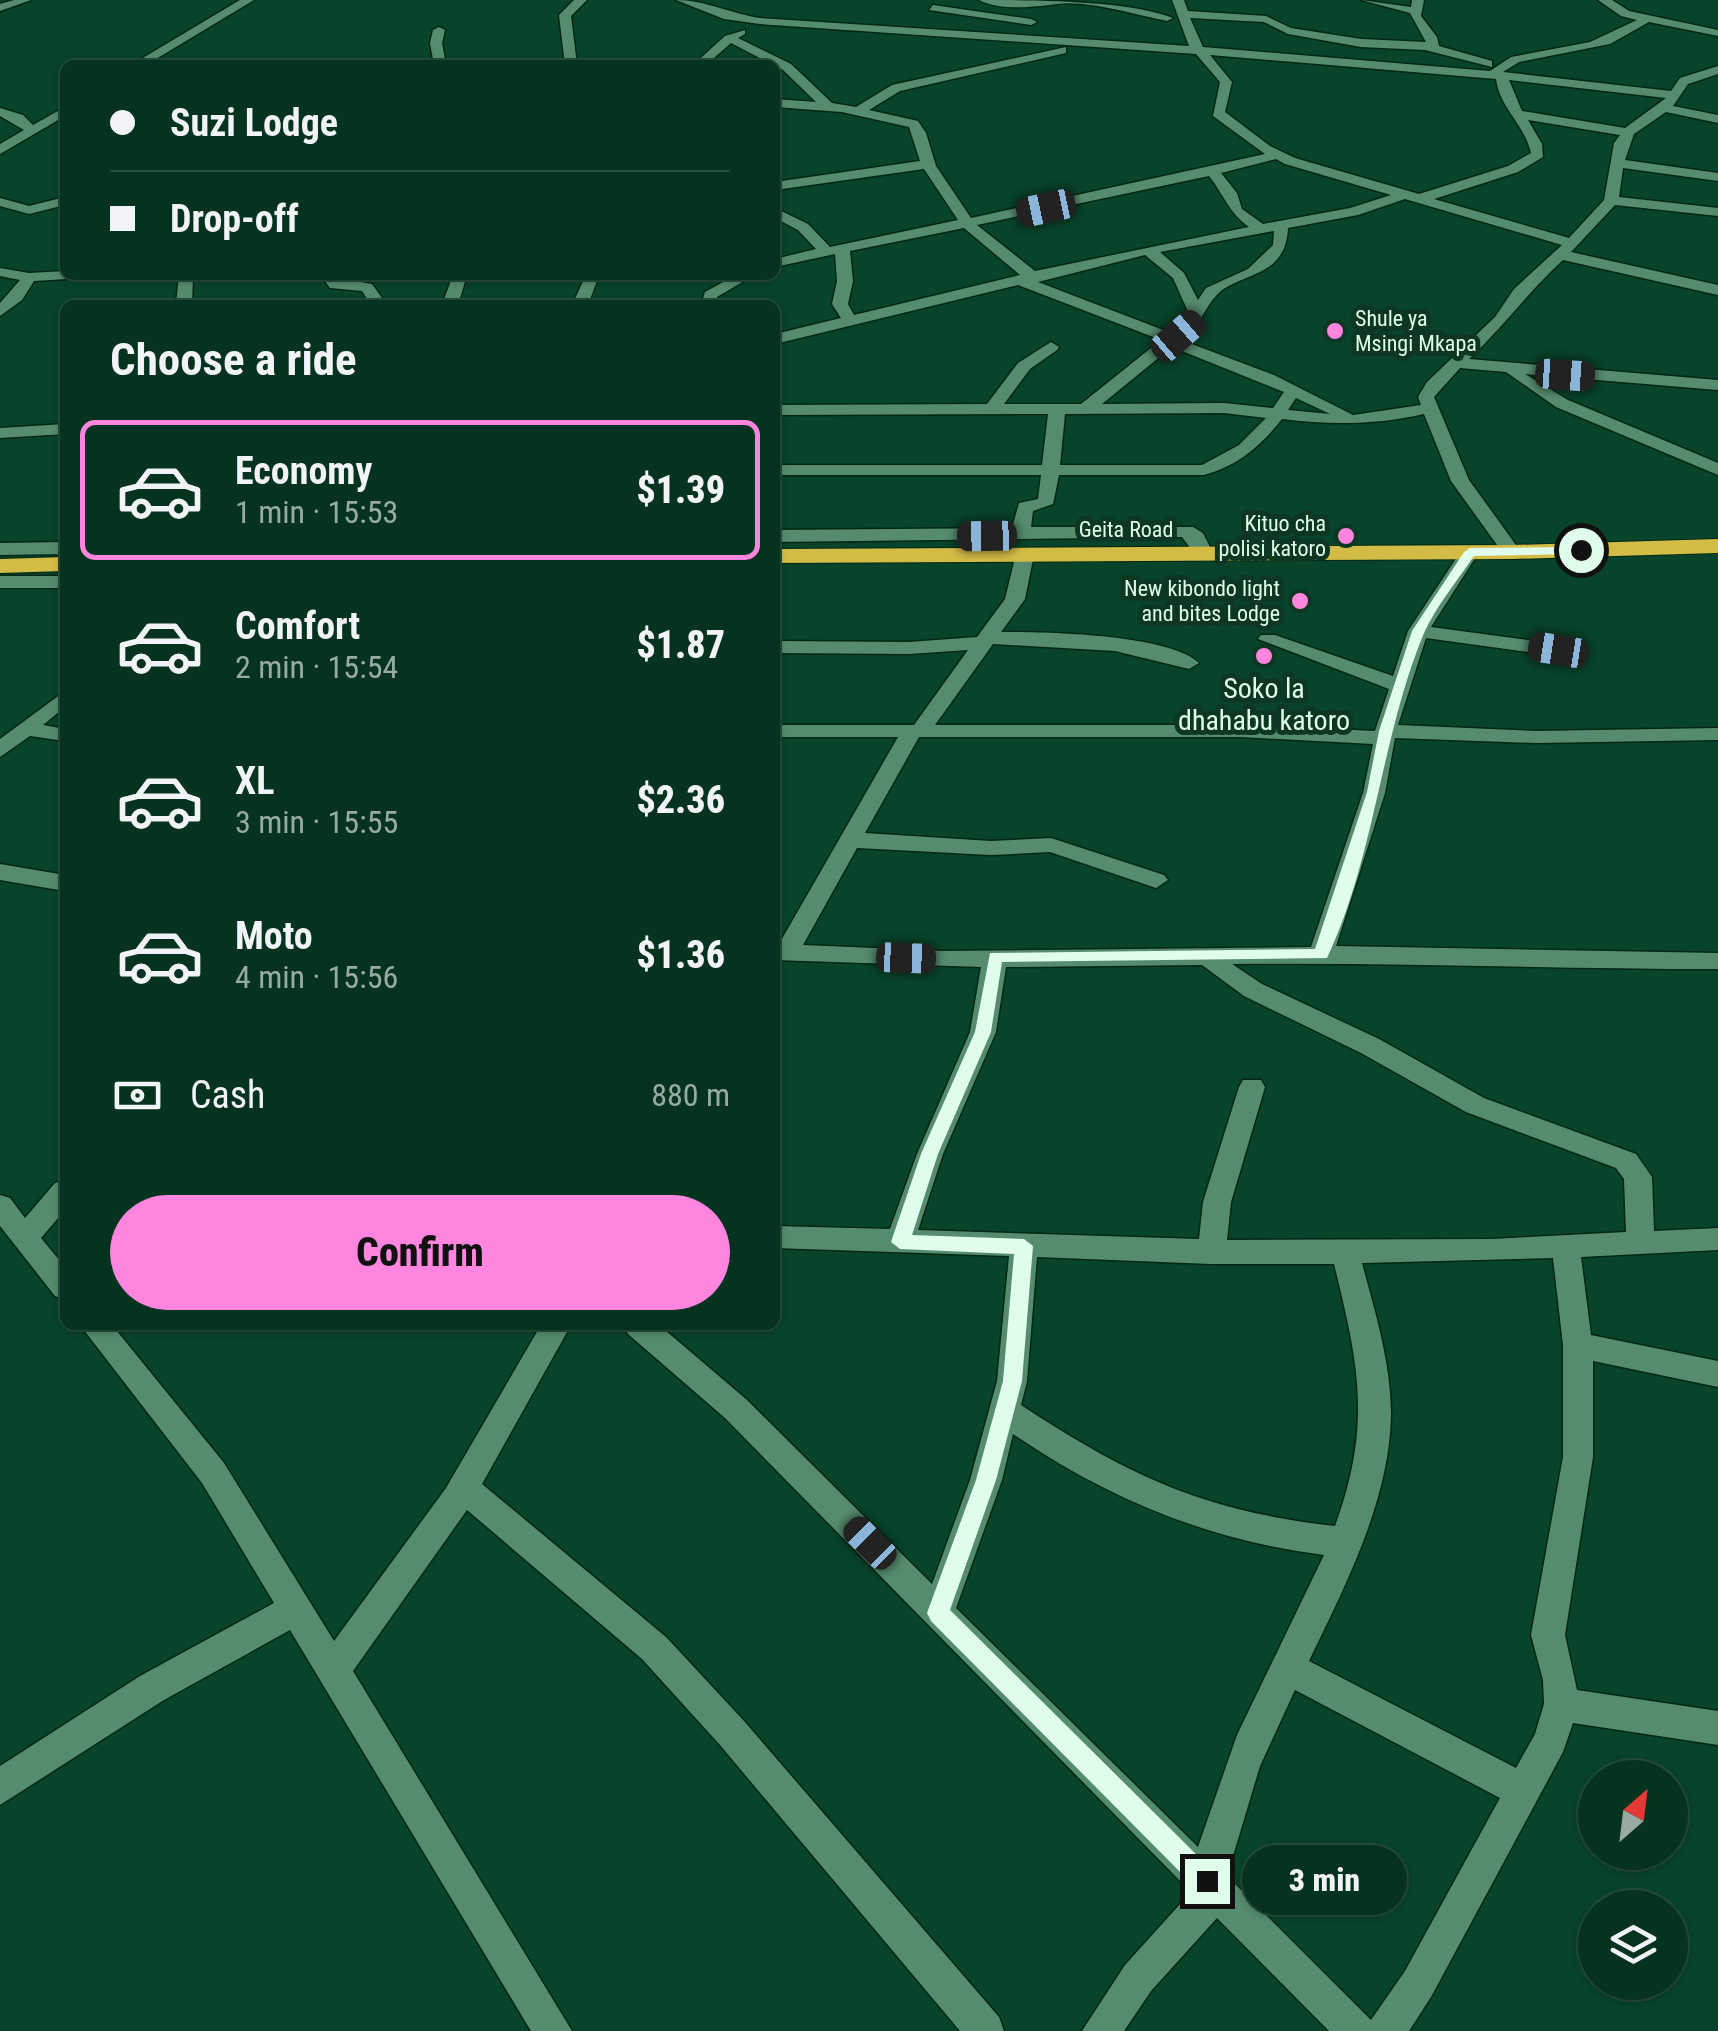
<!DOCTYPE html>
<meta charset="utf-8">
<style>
body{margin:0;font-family:"Roboto Condensed",sans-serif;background:#0f3b28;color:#f1f3f6;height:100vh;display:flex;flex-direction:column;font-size:38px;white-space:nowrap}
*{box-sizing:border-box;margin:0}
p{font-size:32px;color:#98aaa4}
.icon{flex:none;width:55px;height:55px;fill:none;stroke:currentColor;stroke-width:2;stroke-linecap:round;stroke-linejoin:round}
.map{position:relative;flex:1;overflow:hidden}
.details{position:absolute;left:60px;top:300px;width:720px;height:1030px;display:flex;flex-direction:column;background:#06331f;border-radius:15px;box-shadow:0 2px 8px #0004,0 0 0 2px #274e3d}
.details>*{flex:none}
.banner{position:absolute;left:60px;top:60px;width:720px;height:220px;border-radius:15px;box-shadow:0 2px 8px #0004,0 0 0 2px #274e3d;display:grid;align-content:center;height:220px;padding:0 50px;background:#06331f}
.needle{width:65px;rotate:28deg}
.buttons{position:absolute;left:1578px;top:1760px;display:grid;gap:20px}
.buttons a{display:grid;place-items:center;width:110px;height:110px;border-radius:50%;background:#06331f;box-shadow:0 2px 8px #0004,0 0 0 2px #274e3d;font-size:50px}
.end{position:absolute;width:45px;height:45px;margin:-22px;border:12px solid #e0fcea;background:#111;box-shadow:0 0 0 5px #111}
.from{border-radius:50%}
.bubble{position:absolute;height:70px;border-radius:35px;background:#06331f;box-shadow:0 2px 8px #0004,0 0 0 2px #274e3d;font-size:32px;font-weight:800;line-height:70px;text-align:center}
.car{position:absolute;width:30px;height:60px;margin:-30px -15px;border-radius:12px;box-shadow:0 0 8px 2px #0007;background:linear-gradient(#222 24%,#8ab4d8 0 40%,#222 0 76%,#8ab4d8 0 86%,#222 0)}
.banner b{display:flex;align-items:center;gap:35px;height:95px;font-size:38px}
.banner b+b{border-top:2px solid #274e3d}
.banner i{width:25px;height:25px;background:#f1f3f6}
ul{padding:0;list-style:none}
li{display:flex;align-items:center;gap:30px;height:140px;margin:0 20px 15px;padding:0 30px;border:5px solid transparent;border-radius:15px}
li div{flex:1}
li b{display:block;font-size:38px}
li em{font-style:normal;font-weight:800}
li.selected{border-color:#ff85df}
li>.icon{width:90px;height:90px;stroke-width:1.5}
h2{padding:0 50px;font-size:45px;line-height:120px}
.pay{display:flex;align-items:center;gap:25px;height:110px;padding:0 50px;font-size:38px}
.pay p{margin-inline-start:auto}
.button{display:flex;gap:20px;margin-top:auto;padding:20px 50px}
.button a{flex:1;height:115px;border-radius:60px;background:#ff85df;color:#111;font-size:40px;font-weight:800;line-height:115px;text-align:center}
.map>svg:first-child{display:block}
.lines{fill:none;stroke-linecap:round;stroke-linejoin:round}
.minor-casing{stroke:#002814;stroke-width:3}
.highway-casing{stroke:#002814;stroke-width:2}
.minor{fill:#568c6e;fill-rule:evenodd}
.highway{fill:#d3bc46;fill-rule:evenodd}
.route{fill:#e0fcea}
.poi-dot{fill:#ff85df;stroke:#0d3723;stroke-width:4}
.labels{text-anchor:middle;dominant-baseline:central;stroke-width:10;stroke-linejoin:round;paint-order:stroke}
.far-poi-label{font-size:22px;fill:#e0fcea;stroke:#0d3723;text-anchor:end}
.far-street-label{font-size:22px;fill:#e0fcea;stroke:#0d3723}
.poi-label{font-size:28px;fill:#e0fcea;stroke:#0d3723}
</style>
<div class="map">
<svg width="1718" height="2031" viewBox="0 0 1718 2031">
<rect width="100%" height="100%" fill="#084429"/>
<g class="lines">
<defs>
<path id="minor" d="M 14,0 L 31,0 L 0,11 L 0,4 Z
M 240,0 L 254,0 L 146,65 L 131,65 Z
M 574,0 L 587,0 L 571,16 L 577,65 L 565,65 L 559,15 Z
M 676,0 C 705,0 732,14 760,18 L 1189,46 L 1172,0 L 1184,0 L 1188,11 L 1266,16 L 1291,28 L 1361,39 L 1426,42 L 1410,13 L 1361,0 L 1411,7 L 1412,0 L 1424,0 L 1421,16 L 1437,37 L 1439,46 L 1492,61 L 1492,67 L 1425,50 L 1361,47 L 1288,34 L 1264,22 L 1190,18 L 1203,47 L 1490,71 L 1511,57 L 1590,42 L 1637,20 L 1621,16 L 1598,0 L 1612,0 L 1629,11 L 1718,30 L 1718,36 L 1649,22 L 1610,44 L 1519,62 L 1503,72 L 1671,91 L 1680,78 L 1718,66 L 1718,74 L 1688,84 L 1673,106 L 1718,115 L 1718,123 L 1666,112 L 1634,134 L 1625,160 L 1718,173 L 1718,181 L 1623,168 L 1619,197 L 1718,208 L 1718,216 L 1615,205 L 1571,252 L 1718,285 L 1718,295 L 1563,260 C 1529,291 1503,327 1469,359 L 1718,380 L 1718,390 L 1525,374 L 1568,400 L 1718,463 L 1718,475 L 1556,407 L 1506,372 L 1460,368 L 1434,397 L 1469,480 L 1521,552 L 1519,556 L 1505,556 L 1451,481 L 1424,414 C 1375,425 1332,425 1282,419 C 1261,446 1238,466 1204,475 L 1059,475 L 1053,504 L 1033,511 L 1031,527 L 1193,527 L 1203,533 L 1213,553 L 1204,559 L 1197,557 L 1182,537 L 775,542 L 775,530 L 1012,528 L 1019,503 L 1038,499 L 1041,475 L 775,475 L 775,465 L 1042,465 L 1048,414 L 775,415 L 775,405 L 987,404 L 1018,363 L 1051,342 L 1059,347 L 1057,350 L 1030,369 L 1004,404 L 1081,404 L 1161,340 L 1018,285 L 775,344 L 775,334 L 841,318 L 832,304 L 837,281 L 835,254 L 775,267 L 775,259 L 816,249 L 798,230 L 775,218 L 775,208 L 808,224 L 830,247 L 958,220 L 924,169 L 775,190 L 775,182 L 920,161 L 909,127 L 842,112 L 775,107 L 775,99 L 816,102 L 783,70 L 731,43 L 706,65 L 693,65 L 725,36 L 745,30 L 745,34 L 738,38 L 791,64 L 832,103 L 856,107 L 892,85 L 1066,47 L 1066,53 L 900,91 L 869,110 L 918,121 L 926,133 L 936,166 L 971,218 L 1265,154 L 1213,116 L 1220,82 L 1196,54 L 760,24 L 724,19 ZM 1210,55 L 1496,79 C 1500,109 1524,123 1531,153 L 1508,166 L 1419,194 L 1295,158 L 1270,146 L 1225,112 L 1232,82 ZM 1509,80 L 1666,98 L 1625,128 L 1522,111 ZM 1528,120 L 1620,135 L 1614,143 L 1604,200 L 1569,238 L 1434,199 L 1518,172 L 1543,157 L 1542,144 ZM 1276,159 L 1285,164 L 1391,195 L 1350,208 L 1263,224 L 1242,209 L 1237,193 L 1221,173 ZM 1209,176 C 1224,195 1229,213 1249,227 L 1035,271 L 977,225 ZM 1405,199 L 1562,245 L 1514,289 L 1495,317 L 1427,382 L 1418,397 L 1421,405 L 1353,415 L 1274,375 L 1181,340 C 1204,321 1201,313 1216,296 C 1237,272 1286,280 1288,228 L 1358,215 ZM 964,228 L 1020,275 L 854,315 L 848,304 L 853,281 L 850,251 ZM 1274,231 L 1273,245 L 1248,269 L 1206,288 L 1198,300 L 1184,273 L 1160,252 ZM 1145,255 L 1173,278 L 1190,316 L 1171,333 L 1038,282 ZM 1172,347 L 1284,392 L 1273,408 L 1224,403 L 1102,404 ZM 1296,398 L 1330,414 L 1288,410 ZM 1224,413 L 1266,418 L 1239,445 L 1202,465 L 1060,465 L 1065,414 Z
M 979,0 C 1031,0 1128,0 1173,18 L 1167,21 C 1136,15 1088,0 1057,4 C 1034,7 1000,11 979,0 Z
M 933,5 L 1031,19 L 1037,22 L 1031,25 L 929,10 Z
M 439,27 L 445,30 L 442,43 L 446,65 L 434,65 L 430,43 L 433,30 Z
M 65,107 L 65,116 L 0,154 L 0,144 L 24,130 L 0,116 L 0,108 L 23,115 L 33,125 Z
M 65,197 L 65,205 L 29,214 L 0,206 L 0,198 L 29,206 Z
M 0,268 L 29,273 L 65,271 L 65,275 L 73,275 L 66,279 L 34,281 L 22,300 L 0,316 L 0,303 L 20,280 L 0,276 Z
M 179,275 L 193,275 L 192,305 L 176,305 Z
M 320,275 L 372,284 L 387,305 L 371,305 L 362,291 L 330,288 Z
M 453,275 L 467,275 L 458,305 L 442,305 Z
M 586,275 L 598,278 L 588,305 L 572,305 Z
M 736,275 L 754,275 L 717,297 L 717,305 L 701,305 L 705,292 Z
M 65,424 L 65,434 L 0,438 L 0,428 Z
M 65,542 L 65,554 L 0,555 L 0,543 Z
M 1470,546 L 1479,552 L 1431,627 L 1558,644 L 1568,650 L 1558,656 L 1426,638 L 1398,725 L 1536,731 L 1718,728 L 1718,740 L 1536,743 L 1395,738 L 1385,793 L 1336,946 L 1718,953 L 1718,969 C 1556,969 1394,962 1232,964 L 1262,984 L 1379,1039 L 1484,1098 L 1636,1154 L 1652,1177 L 1654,1231 L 1718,1228 L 1718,1250 L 1581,1257 L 1591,1335 L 1718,1361 L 1718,1387 L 1593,1361 L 1593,1457 L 1565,1635 L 1577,1690 L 1718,1711 L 1718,1745 L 1573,1723 L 1563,1752 L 1431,1997 L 1409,2031 L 1329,2031 L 1217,1918 L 1151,1991 L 1124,2031 L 1082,2031 L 1125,1965 L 1191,1892 L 725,1418 L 628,1334 L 623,1325 L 659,1325 L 747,1400 L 932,1584 L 970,1480 L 997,1381 L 1009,1256 L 775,1248 L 775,1226 L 890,1229 L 917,1154 L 970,1032 L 981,967 L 775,960 L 775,944 L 779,944 L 898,737 L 775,737 L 775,725 L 914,725 L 968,650 L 909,654 L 775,653 L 775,641 L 909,642 L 977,637 L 1005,599 L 1016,554 L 1025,548 L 1034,554 L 1025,599 L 1001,632 C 1045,632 1168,634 1199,663 L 1189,669 L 1115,651 L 993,644 L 935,725 L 1240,725 L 1375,731 L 1389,689 L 1258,639 L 1261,635 L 1275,635 L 1393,676 L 1408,631 L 1463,548 ZM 919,737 L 1240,737 L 1373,744 L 1363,793 L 1311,947 L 944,951 L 803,945 L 857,848 L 991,855 L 1050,852 L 1156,888 L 1168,880 L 1164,875 L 1051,838 L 991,841 L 865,833 ZM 1202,965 L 1244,996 L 1361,1053 L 1466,1112 L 1616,1168 L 1624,1179 L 1626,1232 L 1491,1239 L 1227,1240 L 1231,1202 L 1265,1087 L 1261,1080 L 1243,1080 L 1239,1087 L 1203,1202 L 1199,1239 L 918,1230 L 943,1154 L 996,1032 L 1006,967 ZM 1037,1257 L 1211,1264 L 1334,1264 C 1359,1365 1372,1425 1335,1526 C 1203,1511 1131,1477 1021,1405 L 1027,1381 ZM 1553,1258 L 1563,1345 L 1563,1457 L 1531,1635 L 1543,1680 L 1544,1704 L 1535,1734 L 1516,1768 L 1309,1661 C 1345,1586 1390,1500 1391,1414 C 1391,1363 1375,1312 1362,1263 ZM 1013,1434 C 1108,1499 1210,1541 1324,1555 L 1237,1735 L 1198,1847 L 956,1608 L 1002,1480 ZM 1295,1690 L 1500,1798 L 1405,1971 L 1371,2020 L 1227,1876 L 1260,1766 Z
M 0,576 L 65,576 L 65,588 L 0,588 Z
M 65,691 L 65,707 L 43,725 L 65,729 L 65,741 L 30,736 L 0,757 L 0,739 Z
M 0,864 L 65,875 L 65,891 L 0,880 Z
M 65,1180 L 65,1210 L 41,1238 L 65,1267 L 65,1300 L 55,1296 L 0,1226 L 0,1195 L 10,1198 L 25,1218 L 55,1183 Z
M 80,1325 L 112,1325 L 224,1463 L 334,1641 L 446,1488 L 541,1325 L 571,1325 L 482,1484 L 666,1637 L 744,1721 L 999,2017 L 1004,2031 L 960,2031 L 720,1745 L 642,1659 L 467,1510 L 353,1671 L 572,2031 L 531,2031 L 290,1630 L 164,1700 L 0,1805 L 0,1766 L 140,1676 L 274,1603 L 202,1483 Z"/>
<path id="highway" d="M 1718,539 L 1718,553 L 1512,559 L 775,563 L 775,549 L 1512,545 Z
M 65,557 L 65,571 L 0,573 L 0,559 Z"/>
</defs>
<use href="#minor" class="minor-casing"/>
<use href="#highway" class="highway-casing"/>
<use href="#minor" class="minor"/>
<use href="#highway" class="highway"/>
</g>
<path class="route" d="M 1585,547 L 1581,554 L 1474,556 C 1458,580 1436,606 1424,633 C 1381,736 1375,857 1327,958 L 1002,962 L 991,1032 L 938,1154 L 912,1235 L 1024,1239 L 1033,1246 L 1022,1381 L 996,1480 L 950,1610 L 1215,1873 L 1219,1881 L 1215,1890 L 1207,1893 L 1198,1890 L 931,1621 L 927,1613 L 976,1480 L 1003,1381 L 1014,1254 L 900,1249 L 891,1242 L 921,1154 L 975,1032 L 990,953 L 1315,949 L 1367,792 L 1379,731 L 1412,631 L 1464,552 L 1470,548 Z"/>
<g class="poi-dot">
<circle cx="1335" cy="331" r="10"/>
<circle cx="1346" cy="536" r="10"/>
<circle cx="1300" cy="601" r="10"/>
<circle cx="1264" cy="656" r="10"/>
</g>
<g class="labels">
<g class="far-poi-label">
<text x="1355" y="318" text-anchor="start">Shule ya<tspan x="1355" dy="25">Msingi Mkapa</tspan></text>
<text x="1326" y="523">Kituo cha<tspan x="1326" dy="25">polisi katoro</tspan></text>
<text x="1280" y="588">New kibondo light<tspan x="1280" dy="25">and bites Lodge</tspan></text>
</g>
<g class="far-street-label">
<text x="1126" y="529">Geita Road</text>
</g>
<g class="poi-label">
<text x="1264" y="688">Soko la<tspan x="1264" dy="32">dhahabu katoro</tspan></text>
</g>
</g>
</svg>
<div class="buttons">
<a><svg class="needle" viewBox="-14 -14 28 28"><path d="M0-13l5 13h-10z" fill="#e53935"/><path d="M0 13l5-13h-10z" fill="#98aaa4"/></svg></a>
<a><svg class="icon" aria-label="layers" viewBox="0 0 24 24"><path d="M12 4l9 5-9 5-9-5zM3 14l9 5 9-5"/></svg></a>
</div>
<i class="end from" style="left:1581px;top:550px"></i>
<i class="end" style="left:1207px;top:1881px"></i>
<div class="bubble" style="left:1242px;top:1845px;width:165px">3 min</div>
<i class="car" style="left:1046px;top:208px;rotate:258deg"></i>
<i class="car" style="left:1178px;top:336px;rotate:49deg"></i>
<i class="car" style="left:1565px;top:375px;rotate:94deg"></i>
<i class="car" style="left:987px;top:536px;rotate:269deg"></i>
<i class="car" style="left:1558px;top:650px;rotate:279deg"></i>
<i class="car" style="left:906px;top:958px;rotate:92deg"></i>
<i class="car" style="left:870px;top:1543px;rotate:315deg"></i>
<div class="banner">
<b><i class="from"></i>Suzi Lodge</b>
<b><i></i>Drop-off</b>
</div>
<section class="details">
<h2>Choose a ride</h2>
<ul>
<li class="selected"><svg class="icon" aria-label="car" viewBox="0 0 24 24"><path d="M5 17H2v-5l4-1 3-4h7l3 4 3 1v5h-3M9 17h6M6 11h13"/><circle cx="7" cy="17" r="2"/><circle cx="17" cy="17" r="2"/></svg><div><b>Economy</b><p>1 min · 15:53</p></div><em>$1.39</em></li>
<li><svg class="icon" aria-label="car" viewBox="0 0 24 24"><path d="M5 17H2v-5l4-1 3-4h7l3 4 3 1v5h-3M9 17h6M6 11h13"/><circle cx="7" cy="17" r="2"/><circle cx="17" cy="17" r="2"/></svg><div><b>Comfort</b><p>2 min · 15:54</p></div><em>$1.87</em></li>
<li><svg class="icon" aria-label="car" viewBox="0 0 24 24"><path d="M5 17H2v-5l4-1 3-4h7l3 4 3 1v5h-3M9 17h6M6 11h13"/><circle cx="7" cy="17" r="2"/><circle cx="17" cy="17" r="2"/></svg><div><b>XL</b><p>3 min · 15:55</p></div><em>$2.36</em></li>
<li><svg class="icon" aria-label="car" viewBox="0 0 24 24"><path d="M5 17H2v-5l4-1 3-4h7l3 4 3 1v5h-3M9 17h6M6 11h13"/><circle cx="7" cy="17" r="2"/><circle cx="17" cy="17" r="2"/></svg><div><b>Moto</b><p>4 min · 15:56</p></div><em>$1.36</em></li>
</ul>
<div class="pay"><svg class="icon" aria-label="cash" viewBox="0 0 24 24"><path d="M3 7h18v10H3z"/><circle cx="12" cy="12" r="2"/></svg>Cash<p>880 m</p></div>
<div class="button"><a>Confirm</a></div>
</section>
</div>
